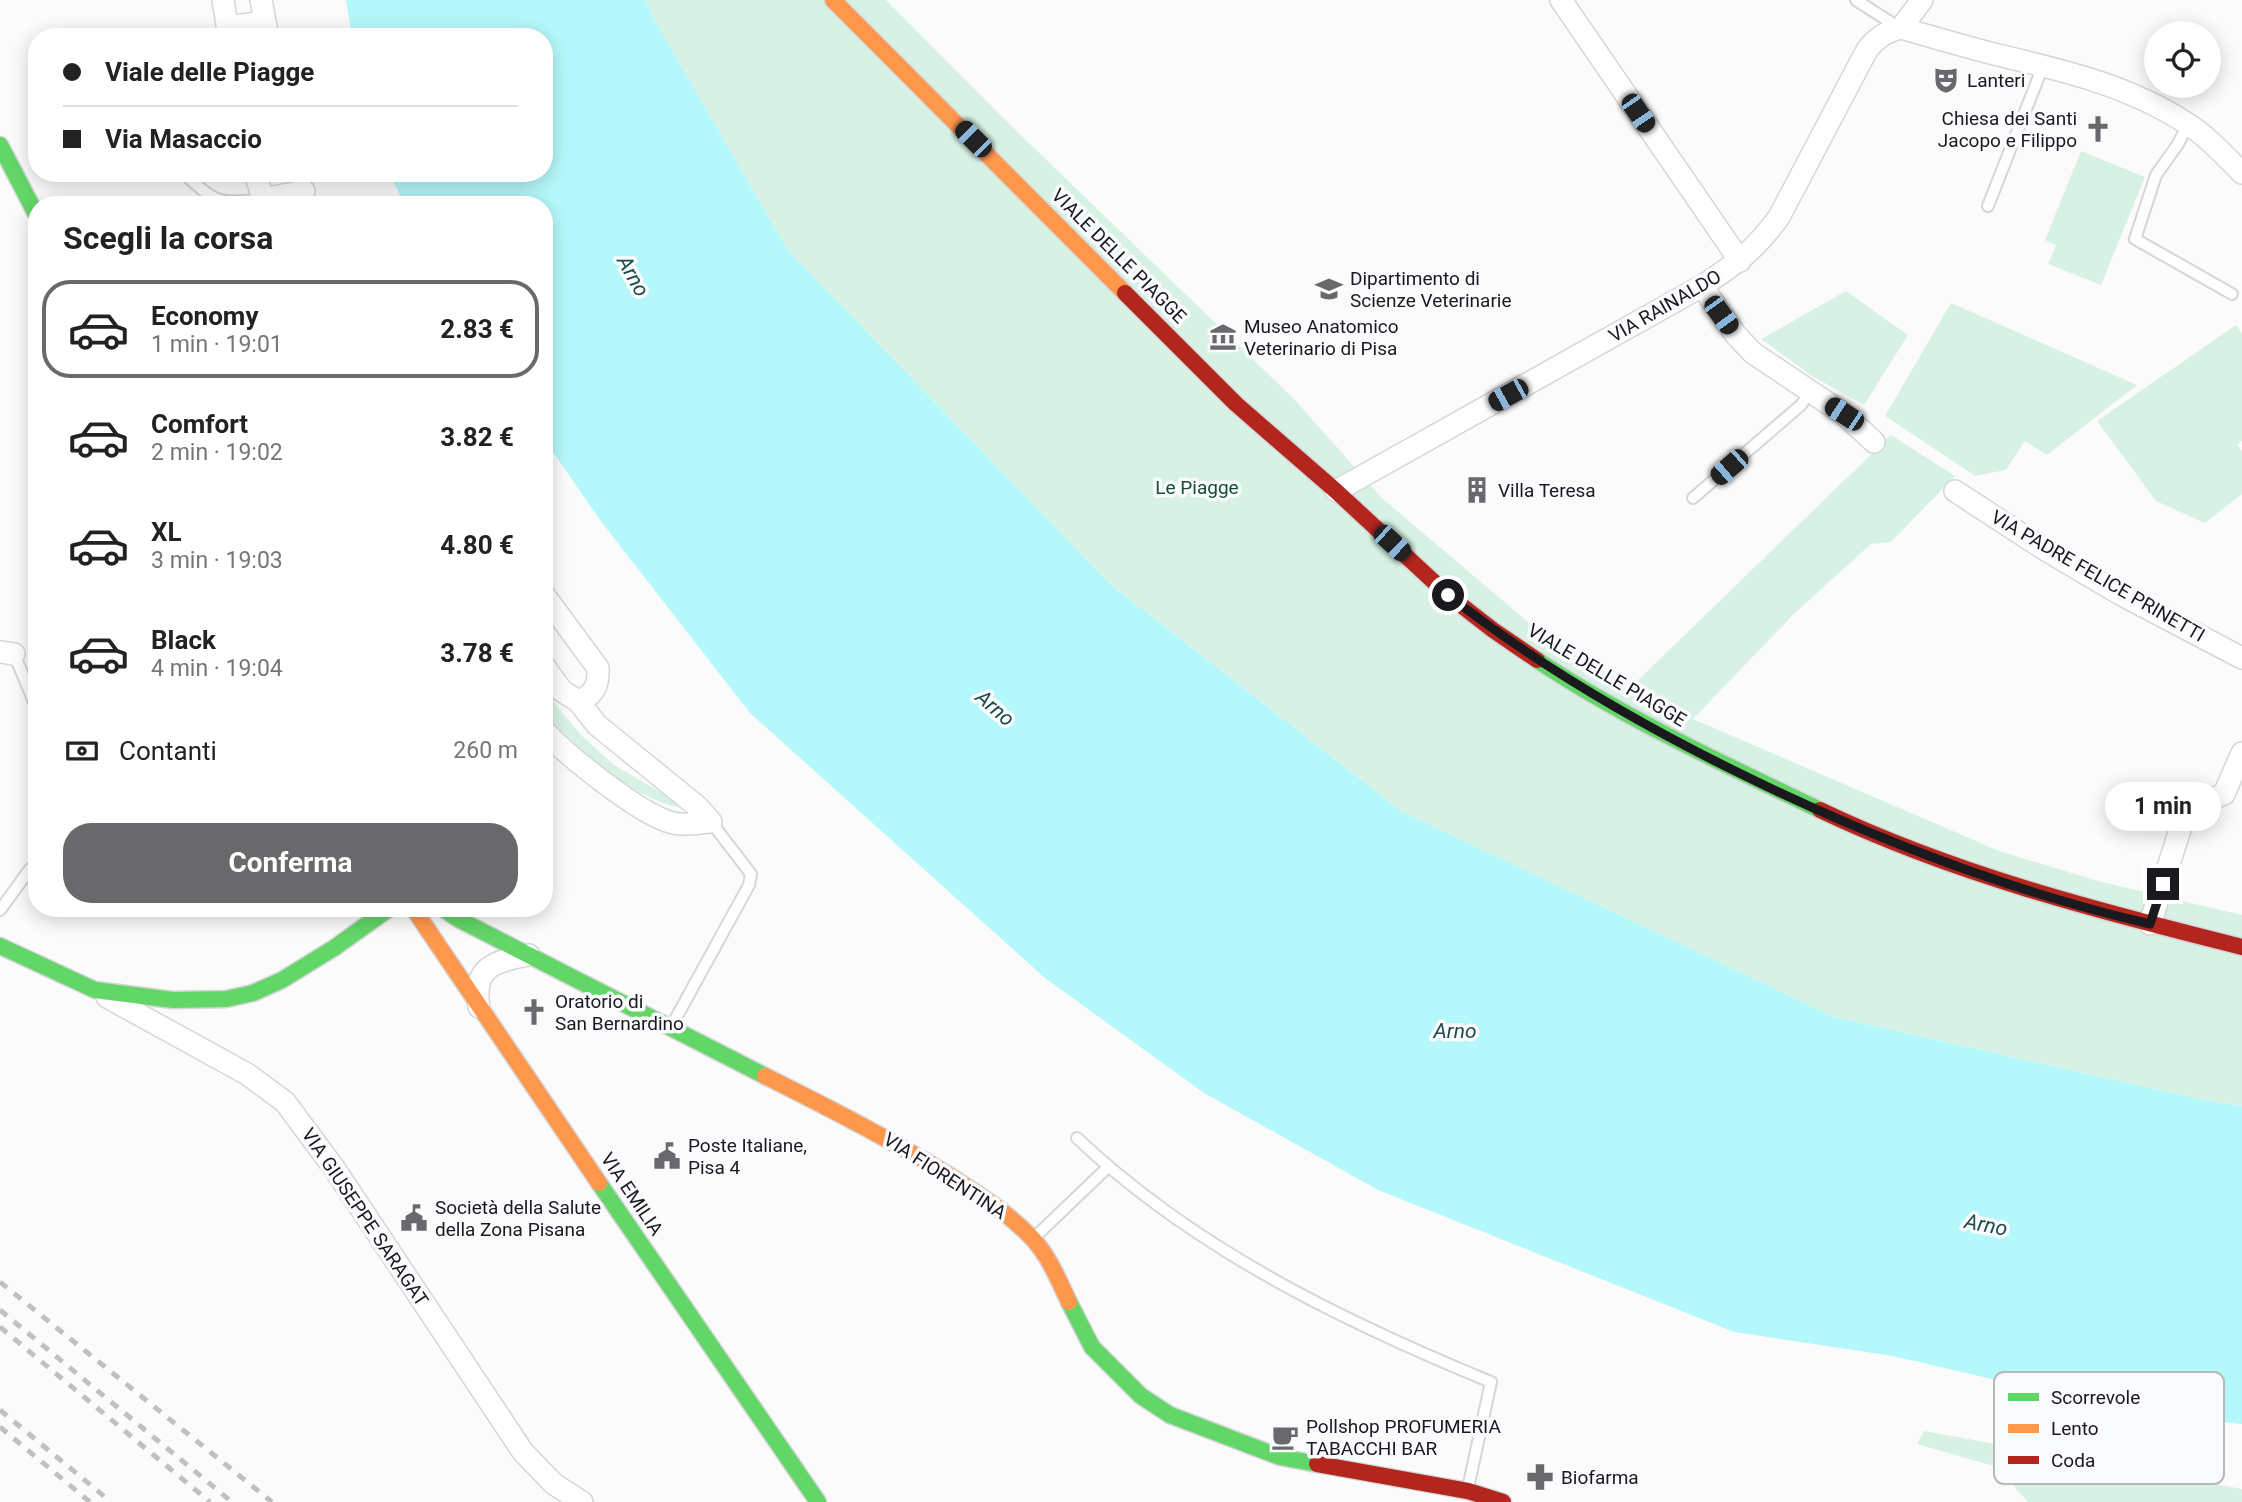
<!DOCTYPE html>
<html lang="it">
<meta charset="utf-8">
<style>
body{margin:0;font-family:Roboto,sans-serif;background:#f2f2f2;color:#222;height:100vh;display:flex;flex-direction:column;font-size:26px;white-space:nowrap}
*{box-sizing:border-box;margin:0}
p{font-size:23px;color:#767676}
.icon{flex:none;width:38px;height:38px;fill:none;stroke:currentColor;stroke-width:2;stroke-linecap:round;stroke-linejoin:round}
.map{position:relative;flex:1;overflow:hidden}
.drawer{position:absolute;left:28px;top:196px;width:525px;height:721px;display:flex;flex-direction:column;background:#fff;border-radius:28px;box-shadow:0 4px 18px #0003}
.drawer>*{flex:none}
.top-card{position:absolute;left:28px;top:28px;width:525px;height:154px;border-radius:28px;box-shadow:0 4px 18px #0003;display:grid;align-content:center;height:154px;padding:0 35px;background:#fff}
.fabs{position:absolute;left:2144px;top:21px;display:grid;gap:14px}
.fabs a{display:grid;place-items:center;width:77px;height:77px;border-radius:50%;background:#fff;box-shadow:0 4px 18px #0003;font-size:35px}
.end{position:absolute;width:32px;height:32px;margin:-16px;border:9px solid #1a1a1e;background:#fff;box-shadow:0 0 0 4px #fff}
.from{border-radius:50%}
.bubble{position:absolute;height:49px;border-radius:24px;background:#fff;box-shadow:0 4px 18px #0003;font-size:23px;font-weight:700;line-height:49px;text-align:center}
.car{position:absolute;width:21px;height:42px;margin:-21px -10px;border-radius:9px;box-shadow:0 0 5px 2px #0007;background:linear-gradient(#222 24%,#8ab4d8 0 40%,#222 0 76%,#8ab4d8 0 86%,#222 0)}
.top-card b{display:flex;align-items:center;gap:24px;height:66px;font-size:26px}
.top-card b+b{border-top:2px solid #e0e0e0}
.top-card i{width:18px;height:18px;background:#222}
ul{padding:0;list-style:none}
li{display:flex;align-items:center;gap:21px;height:98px;margin:0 14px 10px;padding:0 21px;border:4px solid transparent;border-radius:28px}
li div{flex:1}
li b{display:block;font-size:26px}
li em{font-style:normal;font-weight:700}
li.on{border-color:#69696c}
li>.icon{width:63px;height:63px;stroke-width:1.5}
h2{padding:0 35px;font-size:32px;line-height:84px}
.pay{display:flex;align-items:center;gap:18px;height:77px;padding:0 35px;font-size:26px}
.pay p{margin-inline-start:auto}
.action{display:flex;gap:14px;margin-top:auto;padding:14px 35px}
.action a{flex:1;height:80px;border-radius:28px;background:#69696c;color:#fff;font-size:28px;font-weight:700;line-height:80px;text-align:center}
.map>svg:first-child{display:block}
.green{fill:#d7f2e4}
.water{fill:#b5f8fb}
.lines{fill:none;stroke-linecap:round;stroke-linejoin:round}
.lane-casing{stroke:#d6d6d9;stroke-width:14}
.street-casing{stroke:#d6d6d9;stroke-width:24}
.fast-casing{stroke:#d6d6d9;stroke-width:19}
.slow-casing{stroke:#d6d6d9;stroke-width:19}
.jam-casing{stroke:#d6d6d9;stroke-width:19}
.lane{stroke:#fefeff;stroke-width:10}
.street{stroke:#fefeff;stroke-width:21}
.fast{stroke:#63d668;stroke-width:16}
.slow{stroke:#ff974d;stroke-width:16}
.jam{stroke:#b3261e;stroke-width:16}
.rail{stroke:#c0c0c0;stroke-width:5;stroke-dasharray:9 9;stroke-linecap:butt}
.route{stroke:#1a1a1e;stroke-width:9}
.labels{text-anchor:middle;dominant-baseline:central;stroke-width:7;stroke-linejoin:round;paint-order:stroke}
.poi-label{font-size:19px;fill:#1a1a1e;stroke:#fafbfd;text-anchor:start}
.street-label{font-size:19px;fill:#1a1a1e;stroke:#fafbfd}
.park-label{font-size:19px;fill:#144d35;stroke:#fafbfd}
.water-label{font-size:21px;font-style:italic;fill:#1e4a4b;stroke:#fafbfd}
.key{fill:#fafbfd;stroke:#b7b8ba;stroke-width:2}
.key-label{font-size:19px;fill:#1a1a1e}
</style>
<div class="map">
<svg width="2242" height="1502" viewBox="0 0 2242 1502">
<rect width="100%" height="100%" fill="#fbfbfc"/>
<path class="green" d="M 646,0 L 886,0 L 1005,120 L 1294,399 L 1383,499 L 1535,628 L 1630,688 L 1891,435 L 1955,476 L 1891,542 L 1871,544 L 1796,612 L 1693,719 L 1999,851 L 2098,881 L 2242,915 L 2242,1106 L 2204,1100 L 1834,1017 L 1401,811 L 1110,584 L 787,249 L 652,15 Z
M 2081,151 L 2145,177 L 2101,285 L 2048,264 L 2056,245 L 2045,240 Z
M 1846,291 L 1908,335 L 1864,405 L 1812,376 L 1761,339 Z
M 1951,303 L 2137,385 L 2047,455 L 2025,441 L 2006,470 L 1975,476 L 1885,416 Z
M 2236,325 L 2242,333 L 2242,441 L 2237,445 L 2242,451 L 2242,494 L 2205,523 L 2156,501 L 2097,421 Z
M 544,691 L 581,735 L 614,765 L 686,807 C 659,813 562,746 547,722 C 542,714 544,700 544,691 Z
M 1924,1431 L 2242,1489 L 2242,1502 L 2028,1502 L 1997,1467 L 1917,1444 Z"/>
<path class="water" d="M 346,0 L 646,0 L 652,15 L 787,249 L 1110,584 L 1401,811 L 1834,1017 L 2204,1100 L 2242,1106 L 2242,1424 L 2189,1419 L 2124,1397 L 2088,1395 L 2069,1397 L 1893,1356 L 1734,1332 L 1378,1190 L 1204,1093 L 1045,978 L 750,713 L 600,520 L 544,439 L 544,205 L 405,205 L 389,173 L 544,173 L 544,37 L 352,37 Z"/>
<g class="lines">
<defs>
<path id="lane" d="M 1856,0 L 1898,27
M 2188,124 L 2178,144 L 2156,175 L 2135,239 L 2232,294
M 183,173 C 218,204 217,204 263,199
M 1988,206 L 2043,66
M 1693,498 L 1801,405 L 1810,392
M 14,654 L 37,709
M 0,910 L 30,869 L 37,865
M 671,1027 L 749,885 L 751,874 L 711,822
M 1077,1138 C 1194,1249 1343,1321 1491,1382 L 1468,1488
M 1035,1237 L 1108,1167"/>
<path id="street" d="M 223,0 L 229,37
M 261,0 L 268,37
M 1561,0 L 1740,261
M 227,27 L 265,22
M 1901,28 L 1922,0
M 255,173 L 265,205
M 263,199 L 304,191
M 1702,286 L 1736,335 L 1753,353 L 1844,414 L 1874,442
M 1336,491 L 1702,286 C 1736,264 1755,250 1779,217 L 1867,50 C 1876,38 1886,31 1901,28 C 1932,37 1963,46 1994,54 C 2061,70 2128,85 2186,123 C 2207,136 2224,155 2242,173
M 1955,491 L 2044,549 L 2120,594 L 2242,658
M 544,595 L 598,668 C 599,684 594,696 578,701
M 0,652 L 14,654
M 544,666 L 562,691 L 578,701 L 597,725 L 698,807 L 711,822
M 544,731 C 568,756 640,815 673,823 C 685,826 699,823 711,822
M 2150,924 L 2185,814 L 2200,804 L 2224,794 L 2242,753
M 107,997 L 247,1074 L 285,1102 L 334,1168 L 523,1452 L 554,1484 L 582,1502
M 479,1007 C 472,967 495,961 529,955"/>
<path id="fast" d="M 0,145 L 37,216
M 1537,660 C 1626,719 1724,764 1820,810
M 442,908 L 458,919 L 765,1076
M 0,946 L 95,990 L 173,1000 L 226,999 L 253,993 L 282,980 L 334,948 L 390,908
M 599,1183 L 818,1502
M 1069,1302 L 1092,1347 L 1141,1396 L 1170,1415 L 1280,1457 L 1317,1464"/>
<path id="slow" d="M 833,0 L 1125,293
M 413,908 L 599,1183
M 765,1076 C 827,1107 888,1138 947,1174 C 977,1193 1008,1213 1032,1238 C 1049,1256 1059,1281 1069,1302"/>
<path id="jam" d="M 1125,293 L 1236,404 L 1336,491 L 1448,595 L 1493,630 L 1537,660
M 1820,810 C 1954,874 2098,911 2242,947
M 1317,1464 L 1468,1491 L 1503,1502"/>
</defs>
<use href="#lane" class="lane-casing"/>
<use href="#street" class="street-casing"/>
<use href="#fast" class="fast-casing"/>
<use href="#slow" class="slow-casing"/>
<use href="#jam" class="jam-casing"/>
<use href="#lane" class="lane"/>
<use href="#street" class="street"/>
<use href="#fast" class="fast"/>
<use href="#slow" class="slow"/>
<use href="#jam" class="jam"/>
<path class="rail" d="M 0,1282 L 272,1502
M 0,1310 L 232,1502
M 0,1327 L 210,1502
M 0,1410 L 111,1502
M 0,1427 L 90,1502"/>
</g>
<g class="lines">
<path class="route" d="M 1448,595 C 1536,664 1632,720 1733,770 C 1866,836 2005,890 2150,924 L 2163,884"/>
</g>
<defs>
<symbol id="theatre-bare" viewBox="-9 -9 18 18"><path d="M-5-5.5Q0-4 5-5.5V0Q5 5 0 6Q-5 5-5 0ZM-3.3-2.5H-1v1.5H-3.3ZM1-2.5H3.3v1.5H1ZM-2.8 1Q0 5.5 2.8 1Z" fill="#69696c" stroke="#fafbfd" stroke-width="2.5" paint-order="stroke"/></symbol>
<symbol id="church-bare" viewBox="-9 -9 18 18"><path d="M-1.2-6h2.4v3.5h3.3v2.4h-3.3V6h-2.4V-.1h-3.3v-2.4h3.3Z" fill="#69696c" stroke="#fafbfd" stroke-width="2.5" paint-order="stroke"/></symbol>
<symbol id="university-bare" viewBox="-9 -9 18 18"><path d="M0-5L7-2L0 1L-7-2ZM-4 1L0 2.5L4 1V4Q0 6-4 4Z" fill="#69696c" stroke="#fafbfd" stroke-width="2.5" paint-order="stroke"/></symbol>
<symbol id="museum-bare" viewBox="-9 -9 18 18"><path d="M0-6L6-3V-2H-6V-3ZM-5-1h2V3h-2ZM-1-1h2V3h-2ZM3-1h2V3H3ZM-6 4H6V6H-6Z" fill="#69696c" stroke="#fafbfd" stroke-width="2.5" paint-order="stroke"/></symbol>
<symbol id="building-bare" viewBox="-9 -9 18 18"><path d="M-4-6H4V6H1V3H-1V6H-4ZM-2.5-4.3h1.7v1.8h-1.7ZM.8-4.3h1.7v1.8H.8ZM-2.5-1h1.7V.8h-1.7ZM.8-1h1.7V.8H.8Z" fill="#69696c" stroke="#fafbfd" stroke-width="2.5" paint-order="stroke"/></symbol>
<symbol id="civic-bare" viewBox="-9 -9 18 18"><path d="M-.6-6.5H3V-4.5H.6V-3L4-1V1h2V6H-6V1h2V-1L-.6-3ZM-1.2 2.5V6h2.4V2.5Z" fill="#69696c" stroke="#fafbfd" stroke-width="2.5" paint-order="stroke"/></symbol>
<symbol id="cafe-bare" viewBox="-9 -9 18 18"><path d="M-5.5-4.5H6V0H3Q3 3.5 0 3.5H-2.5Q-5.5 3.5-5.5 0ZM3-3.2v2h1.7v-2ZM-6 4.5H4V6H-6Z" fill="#69696c" stroke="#fafbfd" stroke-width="2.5" paint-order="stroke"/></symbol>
<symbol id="pharmacy-bare" viewBox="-9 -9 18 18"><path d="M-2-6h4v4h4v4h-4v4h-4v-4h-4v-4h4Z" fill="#69696c" stroke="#fafbfd" stroke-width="2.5" paint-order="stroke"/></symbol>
</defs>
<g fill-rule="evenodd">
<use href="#theatre-bare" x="1927" y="61" width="38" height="38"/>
<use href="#church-bare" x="2079" y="110" width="38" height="38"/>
<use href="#university-bare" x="1310" y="270" width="38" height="38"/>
<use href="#museum-bare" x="1204" y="318" width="38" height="38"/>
<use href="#building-bare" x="1458" y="471" width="38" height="38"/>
<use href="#church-bare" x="515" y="993" width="38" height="38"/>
<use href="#civic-bare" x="648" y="1137" width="38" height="38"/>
<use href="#civic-bare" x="395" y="1199" width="38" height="38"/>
<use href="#cafe-bare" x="1266" y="1418" width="38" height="38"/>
<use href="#pharmacy-bare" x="1521" y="1458" width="38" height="38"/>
</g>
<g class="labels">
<g class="poi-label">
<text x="1967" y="80">Lanteri</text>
<text x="2077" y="118" text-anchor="end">Chiesa dei Santi<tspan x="2077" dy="22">Jacopo e Filippo</tspan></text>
<text x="1350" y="278">Dipartimento di<tspan x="1350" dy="22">Scienze Veterinarie</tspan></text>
<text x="1244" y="326">Museo Anatomico<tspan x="1244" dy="22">Veterinario di Pisa</tspan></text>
<text x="1498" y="490">Villa Teresa</text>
<text x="555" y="1001">Oratorio di<tspan x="555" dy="22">San Bernardino</tspan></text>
<text x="688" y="1145">Poste Italiane,<tspan x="688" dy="22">Pisa 4</tspan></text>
<text x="435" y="1207">Società della Salute<tspan x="435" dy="22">della Zona Pisana</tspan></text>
<text x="1306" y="1426">Pollshop PROFUMERIA<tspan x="1306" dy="22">TABACCHI BAR</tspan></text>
<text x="1561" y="1477">Biofarma</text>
</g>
<g class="street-label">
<text transform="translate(1119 256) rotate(45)">VIALE DELLE PIAGGE</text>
<text transform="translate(1665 306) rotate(-30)">VIA RAINALDO</text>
<text transform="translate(2098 576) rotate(30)">VIA PADRE FELICE PRINETTI</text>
<text transform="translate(1607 675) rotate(31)">VIALE DELLE PIAGGE</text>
<text transform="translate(945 1176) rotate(33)">VIA FIORENTINA</text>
<text transform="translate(632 1194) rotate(56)">VIA EMILIA</text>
<text transform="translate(365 1217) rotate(56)">VIA GIUSEPPE SARAGAT</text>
</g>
<g class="park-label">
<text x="1197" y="487">Le Piagge</text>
</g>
<g class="water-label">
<text transform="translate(633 276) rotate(61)">Arno</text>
<text transform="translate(995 708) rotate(41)">Arno</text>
<text x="1455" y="1031">Arno</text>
<text transform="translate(1986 1225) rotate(11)">Arno</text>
</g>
</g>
<rect x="1994" y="1372" width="230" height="112" rx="10" class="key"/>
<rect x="2008" y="1393" width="31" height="8" fill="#63d668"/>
<rect x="2008" y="1424" width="31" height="9" fill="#ff974d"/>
<rect x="2008" y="1456" width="31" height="8" fill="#b3261e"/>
<g class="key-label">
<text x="2051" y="1404">Scorrevole</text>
<text x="2051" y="1435">Lento</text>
<text x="2051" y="1467">Coda</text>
</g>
</svg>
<div class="fabs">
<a><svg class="icon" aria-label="locate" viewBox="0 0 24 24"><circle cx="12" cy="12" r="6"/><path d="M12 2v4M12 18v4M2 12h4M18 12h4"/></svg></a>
</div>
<i class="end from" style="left:1448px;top:595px"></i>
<i class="end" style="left:2163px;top:884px"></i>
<div class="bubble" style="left:2105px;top:782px;width:116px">1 min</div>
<i class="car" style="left:1638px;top:113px;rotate:146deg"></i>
<i class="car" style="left:973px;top:139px;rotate:315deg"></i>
<i class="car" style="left:1721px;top:315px;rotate:144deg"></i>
<i class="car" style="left:1508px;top:395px;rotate:241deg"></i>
<i class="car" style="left:1844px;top:414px;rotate:303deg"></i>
<i class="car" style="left:1729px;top:467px;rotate:229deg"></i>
<i class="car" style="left:1392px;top:543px;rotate:133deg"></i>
<div class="top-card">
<b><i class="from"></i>Viale delle Piagge</b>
<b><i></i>Via Masaccio</b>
</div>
<section class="drawer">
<h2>Scegli la corsa</h2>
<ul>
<li class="on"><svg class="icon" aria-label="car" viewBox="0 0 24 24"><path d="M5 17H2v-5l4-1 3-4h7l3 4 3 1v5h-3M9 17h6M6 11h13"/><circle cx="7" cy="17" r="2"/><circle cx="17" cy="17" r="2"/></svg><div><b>Economy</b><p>1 min · 19:01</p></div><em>2.83 €</em></li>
<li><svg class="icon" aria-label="car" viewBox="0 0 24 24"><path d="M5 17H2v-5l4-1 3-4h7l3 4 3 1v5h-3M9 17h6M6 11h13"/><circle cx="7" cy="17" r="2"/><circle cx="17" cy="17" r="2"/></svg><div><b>Comfort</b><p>2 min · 19:02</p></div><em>3.82 €</em></li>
<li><svg class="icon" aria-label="car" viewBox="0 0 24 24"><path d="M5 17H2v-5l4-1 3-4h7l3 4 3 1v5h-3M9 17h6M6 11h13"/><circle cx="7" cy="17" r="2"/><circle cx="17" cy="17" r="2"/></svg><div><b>XL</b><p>3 min · 19:03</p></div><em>4.80 €</em></li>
<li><svg class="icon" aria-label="car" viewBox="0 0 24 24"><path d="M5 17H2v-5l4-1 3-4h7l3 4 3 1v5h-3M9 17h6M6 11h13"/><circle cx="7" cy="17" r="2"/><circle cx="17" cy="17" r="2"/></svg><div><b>Black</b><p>4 min · 19:04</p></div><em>3.78 €</em></li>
</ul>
<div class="pay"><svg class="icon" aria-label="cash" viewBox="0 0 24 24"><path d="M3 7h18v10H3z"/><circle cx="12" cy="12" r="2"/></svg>Contanti<p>260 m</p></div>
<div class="action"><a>Conferma</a></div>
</section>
</div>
